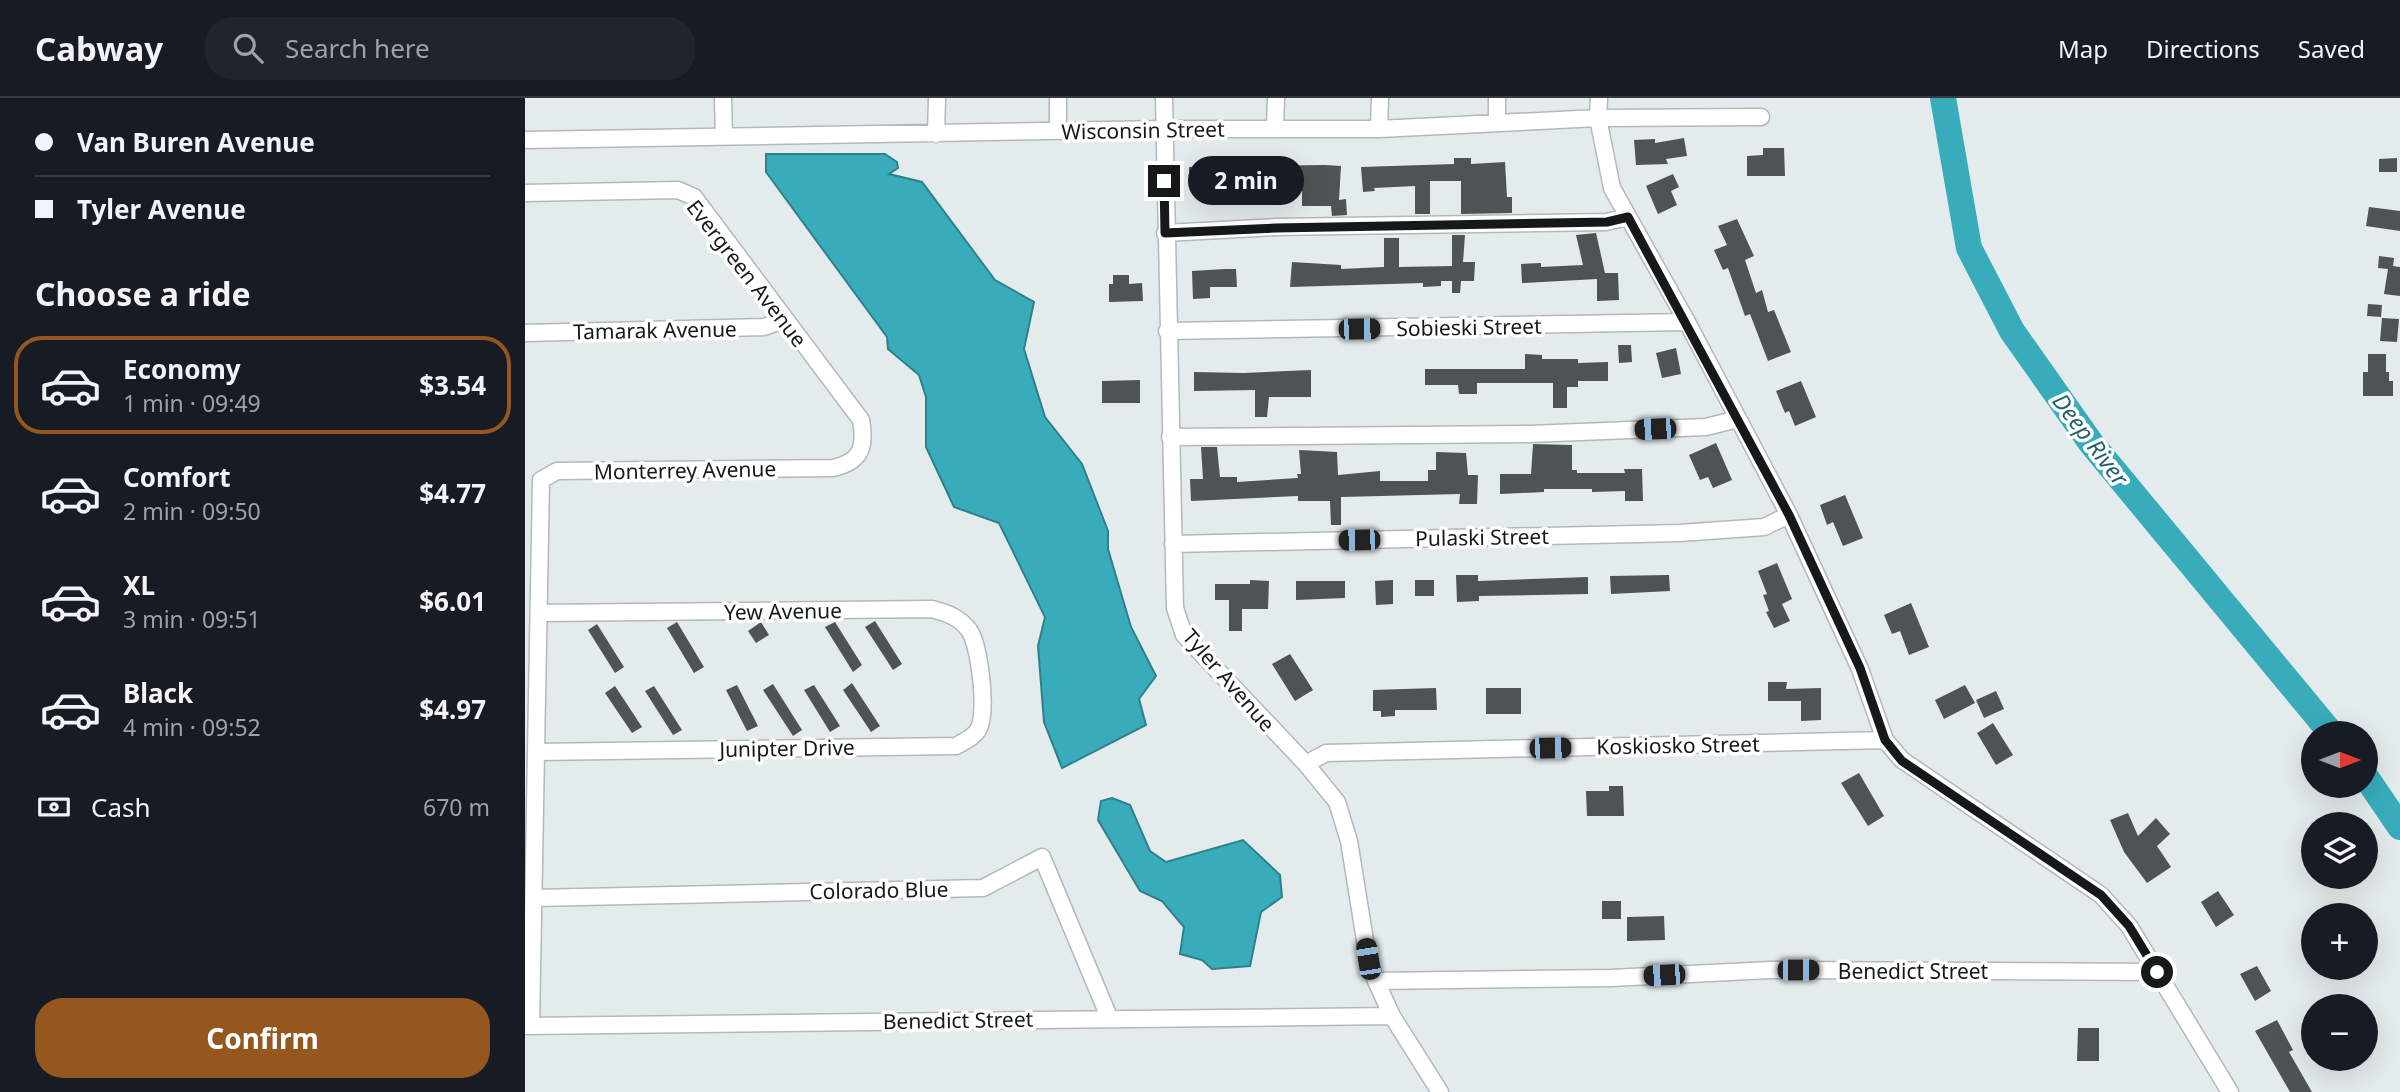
<!DOCTYPE html>
<meta charset="utf-8">
<style>
body{margin:0;font-family:"Noto Sans",sans-serif;background:#20242c;color:#f1f3f6;height:100vh;display:flex;flex-direction:column;font-size:26px;white-space:nowrap}
*{box-sizing:border-box;margin:0}
p{font-size:23px;color:#9ea1a6}
.icon{flex:none;width:38px;height:38px;fill:none;stroke:currentColor;stroke-width:2;stroke-linecap:round;stroke-linejoin:round}
.map{position:relative;flex:1;overflow:hidden}
.side{display:flex;flex-direction:column;background:#171b24;width:525px}
.side>*{flex:none}
.guide{display:grid;align-content:center;height:154px;padding:0 35px;background:#171b24}
.needle{width:46px;rotate:90deg}
.buttons{position:absolute;left:1776px;top:623px;display:grid;gap:14px}
.buttons a{display:grid;place-items:center;width:77px;height:77px;border-radius:50%;background:#171b24;box-shadow:0 7px 28px #0002;font-size:35px}
.end{position:absolute;width:32px;height:32px;margin:-16px;border:9px solid #161919;background:#fff;box-shadow:0 0 0 4px #fff}
.from{border-radius:50%}
.bubble{position:absolute;height:49px;border-radius:24px;background:#171b24;box-shadow:0 7px 28px #0002;font-size:23px;font-weight:700;line-height:49px;text-align:center}
.car{position:absolute;width:21px;height:42px;margin:-21px -10px;border-radius:9px;box-shadow:0 0 5px 2px #0007;background:linear-gradient(#222 24%,#8ab4d8 0 40%,#222 0 76%,#8ab4d8 0 86%,#222 0)}
.guide b{display:flex;align-items:center;gap:24px;height:66px;font-size:26px}
.guide b+b{border-top:2px solid #363941}
.guide i{width:18px;height:18px;background:#f1f3f6}
ul{padding:0;list-style:none}
li{display:flex;align-items:center;gap:21px;height:98px;margin:0 14px 10px;padding:0 21px;border:4px solid transparent;border-radius:28px}
li div{flex:1}
li b{display:block;font-size:26px}
li em{font-style:normal;font-weight:700}
li.active{border-color:#95571d}
li>.icon{width:63px;height:63px;stroke-width:1.5}
h2{padding:0 35px;font-size:32px;line-height:84px}
.pay{display:flex;align-items:center;gap:18px;height:77px;padding:0 35px;font-size:26px}
.pay p{margin-inline-start:auto}
.button{display:flex;gap:14px;margin-top:auto;padding:14px 35px}
.button a{flex:1;height:80px;border-radius:28px;background:#95571d;color:#fff;font-size:28px;font-weight:700;line-height:80px;text-align:center}
header{display:flex;align-items:center;gap:42px;box-sizing:border-box;height:98px;padding:0 35px;background:#171b24;border-bottom:2px solid #363941}
header strong{font-size:33px}
nav{display:flex;gap:38px;margin-inline-start:auto;font-size:24px}
.search{width:490px;height:63px;background:#20242c;display:flex;align-items:center;gap:18px;box-sizing:border-box;padding:0 24px;border-radius:28px;color:#9ea1a6;font-size:26px}
main{display:flex;flex:1;min-height:0}
.map>svg:first-child{display:block}
.water{fill:#39acbc;stroke:#2e808b;stroke-width:2}
.lines{fill:none;stroke-linecap:round;stroke-linejoin:round}
.river{stroke:#39acbc;stroke-width:26}
.building{fill:#4e5455}
.minor-casing{stroke:#b2b9ba;stroke-width:19}
.minor{stroke:#fff;stroke-width:16}
.route{stroke:#161919;stroke-width:9}
.labels{text-anchor:middle;dominant-baseline:central;stroke-width:7;stroke-linejoin:round;paint-order:stroke}
.street-label{font-size:21px;fill:#161919;stroke:#fff}
.water-label{font-size:23px;font-style:italic;fill:#24616a;stroke:#fff}
</style>
<header>
<strong>Cabway</strong>
<div class="search"><svg class="icon" aria-label="search" viewBox="0 0 24 24"><circle cx="10" cy="10" r="6"/><path d="M15 15l6 6"/></svg>Search here</div>
<nav><a>Map</a><a>Directions</a><a>Saved</a></nav>
</header>
<main>
<section class="side">
<div class="guide">
<b><i class="from"></i>Van Buren Avenue</b>
<b><i></i>Tyler Avenue</b>
</div>
<h2>Choose a ride</h2>
<ul>
<li class="active"><svg class="icon" aria-label="car" viewBox="0 0 24 24"><path d="M5 17H2v-5l4-1 3-4h7l3 4 3 1v5h-3M9 17h6M6 11h13"/><circle cx="7" cy="17" r="2"/><circle cx="17" cy="17" r="2"/></svg><div><b>Economy</b><p>1 min · 09:49</p></div><em>$3.54</em></li>
<li><svg class="icon" aria-label="car" viewBox="0 0 24 24"><path d="M5 17H2v-5l4-1 3-4h7l3 4 3 1v5h-3M9 17h6M6 11h13"/><circle cx="7" cy="17" r="2"/><circle cx="17" cy="17" r="2"/></svg><div><b>Comfort</b><p>2 min · 09:50</p></div><em>$4.77</em></li>
<li><svg class="icon" aria-label="car" viewBox="0 0 24 24"><path d="M5 17H2v-5l4-1 3-4h7l3 4 3 1v5h-3M9 17h6M6 11h13"/><circle cx="7" cy="17" r="2"/><circle cx="17" cy="17" r="2"/></svg><div><b>XL</b><p>3 min · 09:51</p></div><em>$6.01</em></li>
<li><svg class="icon" aria-label="car" viewBox="0 0 24 24"><path d="M5 17H2v-5l4-1 3-4h7l3 4 3 1v5h-3M9 17h6M6 11h13"/><circle cx="7" cy="17" r="2"/><circle cx="17" cy="17" r="2"/></svg><div><b>Black</b><p>4 min · 09:52</p></div><em>$4.97</em></li>
</ul>
<div class="pay"><svg class="icon" aria-label="cash" viewBox="0 0 24 24"><path d="M3 7h18v10H3z"/><circle cx="12" cy="12" r="2"/></svg>Cash<p>670 m</p></div>
<div class="button"><a>Confirm</a></div>
</section>
<div class="map">
<svg width="1875" height="994" viewBox="0 0 1875 994">
<rect width="100%" height="100%" fill="#e4ebec"/>
<path class="water" d="M 241,56 L 360,56 L 372,64 L 373,70 L 364,76 L 397,84 L 470,182 L 509,204 L 499,251 L 520,319 L 557,366 L 583,433 L 583,451 L 606,529 L 631,578 L 614,601 L 621,627 L 537,670 L 519,624 L 513,548 L 520,519 L 474,425 L 429,409 L 401,349 L 401,299 L 394,277 L 363,251 L 362,239 L 241,74 Z
M 587,700 L 605,707 L 625,753 L 641,764 L 718,742 L 755,777 L 757,799 L 736,814 L 725,868 L 687,871 L 677,862 L 655,856 L 659,829 L 637,803 L 615,793 L 573,722 L 576,703 Z"/>
<g class="lines">
<path class="river" d="M 1418,0 L 1444,150 L 1487,233 L 1566,345 L 1806,635
M 1841,679 L 1875,729"/>
</g>
<path class="building" d="M 1159,40 L 1162,58 L 1141,61 L 1143,66 L 1111,67 L 1109,42 L 1130,41 L 1130,45 Z
M 1238,50 L 1259,50 L 1260,78 L 1222,78 L 1222,58 L 1238,57 Z
M 929,60 L 946,60 L 946,66 L 980,64 L 982,99 L 987,99 L 987,115 L 936,116 L 936,83 L 905,83 L 905,116 L 890,116 L 890,88 L 849,90 L 850,93 L 838,94 L 836,69 L 929,66 Z
M 1872,60 L 1872,74 L 1854,74 L 1854,61 Z
M 800,67 L 816,68 L 814,102 L 821,101 L 822,117 L 807,118 L 806,108 L 777,108 L 777,85 L 664,88 L 664,69 Z
M 1148,76 L 1154,89 L 1146,93 L 1152,107 L 1133,116 L 1121,88 Z
M 1844,109 L 1875,113 L 1875,133 L 1841,128 Z
M 1212,121 L 1229,158 L 1220,162 L 1231,195 L 1237,192 L 1243,214 L 1249,212 L 1266,254 L 1243,263 L 1225,216 L 1220,218 L 1203,170 L 1198,172 L 1189,152 L 1202,147 L 1193,128 Z
M 1071,135 L 1080,175 L 1093,175 L 1094,202 L 1072,203 L 1072,181 L 997,185 L 996,166 L 1016,165 L 1016,169 L 1058,167 L 1051,137 Z
M 927,137 L 940,137 L 938,164 L 950,164 L 949,183 L 936,183 L 935,195 L 927,195 L 927,183 L 916,183 L 916,188 L 898,189 L 898,185 L 765,189 L 767,164 L 816,167 L 816,171 L 859,169 L 859,140 L 874,140 L 874,169 L 927,168 Z
M 1854,158 L 1869,160 L 1868,168 L 1875,169 L 1875,198 L 1859,196 L 1863,171 L 1853,170 Z
M 700,171 L 711,171 L 712,189 L 685,189 L 685,200 L 668,201 L 667,173 Z
M 588,177 L 604,177 L 604,186 L 617,185 L 618,203 L 584,204 L 584,186 L 588,186 Z
M 1843,206 L 1857,207 L 1856,219 L 1842,218 Z
M 1857,220 L 1874,221 L 1872,244 L 1855,243 Z
M 1093,247 L 1106,247 L 1107,264 L 1094,265 Z
M 1151,250 L 1156,276 L 1137,280 L 1131,255 Z
M 1000,256 L 1017,257 L 1017,261 L 1053,261 L 1053,265 L 1083,264 L 1083,283 L 1053,283 L 1053,289 L 1042,289 L 1042,310 L 1028,310 L 1028,285 L 952,285 L 952,296 L 934,296 L 933,287 L 900,287 L 900,271 L 1000,271 Z
M 1843,256 L 1861,256 L 1861,274 L 1864,274 L 1864,283 L 1868,283 L 1868,298 L 1838,298 L 1838,274 L 1843,274 Z
M 786,272 L 786,299 L 744,299 L 742,319 L 730,319 L 730,292 L 669,293 L 669,274 L 719,275 Z
M 615,282 L 615,305 L 577,305 L 577,283 Z
M 1276,283 L 1291,319 L 1270,328 L 1264,313 L 1260,315 L 1251,293 Z
M 1191,345 L 1207,382 L 1188,390 L 1183,379 L 1175,382 L 1164,357 Z
M 1008,346 L 1047,347 L 1047,372 L 1052,372 L 1052,375 L 1100,375 L 1099,371 L 1117,371 L 1118,403 L 1100,403 L 1100,393 L 1067,394 L 1067,391 L 1019,391 L 1019,394 L 975,396 L 975,376 L 1006,376 Z
M 676,349 L 692,349 L 695,379 L 712,379 L 712,384 L 773,380 L 772,376 L 776,376 L 774,352 L 812,354 L 813,377 L 855,373 L 855,383 L 903,383 L 903,372 L 911,372 L 911,354 L 941,355 L 943,377 L 953,377 L 952,406 L 934,406 L 935,396 L 816,399 L 816,427 L 806,427 L 805,403 L 773,403 L 773,398 L 666,403 L 665,381 L 678,381 Z
M 1320,397 L 1338,440 L 1318,448 L 1308,424 L 1302,427 L 1295,407 Z
M 1252,465 L 1267,501 L 1257,506 L 1265,523 L 1249,530 L 1241,514 L 1244,513 L 1238,497 L 1242,496 L 1233,473 Z
M 931,477 L 953,477 L 953,483 L 1063,479 L 1063,496 L 954,498 L 954,503 L 932,504 Z
M 1144,477 L 1145,493 L 1086,496 L 1085,478 Z
M 725,482 L 744,483 L 743,511 L 717,511 L 717,533 L 704,533 L 704,502 L 690,502 L 690,486 L 725,486 Z
M 868,482 L 868,506 L 851,507 L 850,483 Z
M 890,482 L 909,482 L 909,498 L 890,498 Z
M 771,483 L 820,483 L 820,500 L 771,502 Z
M 1386,505 L 1404,549 L 1384,557 L 1375,533 L 1367,536 L 1359,517 Z
M 350,523 L 377,566 L 368,572 L 340,529 Z
M 152,524 L 179,569 L 169,575 L 142,530 Z
M 236,524 L 244,537 L 231,545 L 223,533 Z
M 310,524 L 337,567 L 328,574 L 300,529 Z
M 72,526 L 99,569 L 90,575 L 63,532 Z
M 765,556 L 788,592 L 770,603 L 747,566 Z
M 1243,584 L 1262,584 L 1261,591 L 1296,590 L 1296,622 L 1276,623 L 1276,603 L 1243,603 Z
M 327,585 L 355,628 L 346,634 L 318,592 Z
M 248,586 L 277,632 L 268,638 L 238,592 Z
M 212,587 L 233,628 L 222,633 L 201,592 Z
M 289,587 L 315,628 L 305,634 L 279,592 Z
M 1440,587 L 1450,605 L 1419,621 L 1410,602 Z
M 90,588 L 117,629 L 107,635 L 80,595 Z
M 129,588 L 157,632 L 148,637 L 120,593 Z
M 911,590 L 912,612 L 870,612 L 870,618 L 856,619 L 856,613 L 848,613 L 848,592 Z
M 961,590 L 996,590 L 996,616 L 961,616 Z
M 1471,593 L 1479,611 L 1459,620 L 1451,602 Z
M 1468,625 L 1488,657 L 1471,667 L 1452,635 Z
M 1334,675 L 1359,718 L 1343,728 L 1316,685 Z
M 1084,688 L 1098,688 L 1099,718 L 1062,718 L 1061,693 L 1084,693 Z
M 1603,715 L 1613,738 L 1631,720 L 1645,736 L 1632,748 L 1646,769 L 1622,785 L 1599,754 L 1585,722 Z
M 1693,793 L 1709,817 L 1691,829 L 1676,804 Z
M 1077,803 L 1096,803 L 1096,821 L 1077,821 Z
M 1139,818 L 1140,842 L 1102,843 L 1102,819 Z
M 1732,868 L 1746,893 L 1730,903 L 1715,876 Z
M 1752,922 L 1768,952 L 1764,954 L 1787,994 L 1765,994 L 1730,933 Z
M 1553,930 L 1574,930 L 1574,963 L 1552,963 Z"/>
<g class="lines">
<defs>
<path id="minor" d="M 198,0 L 199,38
M 639,0 L 650,510 L 659,537 L 781,666 L 812,704 L 824,743 L 843,861 L 851,883 L 867,918 L 915,994
M 1074,0 L 1073,20 L 1087,90 L 1162,224 L 1264,417 L 1335,571 L 1360,642 L 1377,662 L 1576,797 L 1604,828 L 1705,994
M 972,25 L 972,0
M 750,31 L 751,0
M 854,31 L 855,0
M 533,33 L 533,0
M 411,36 L 412,0
M 0,42 L 639,31 L 854,31 L 1073,20 L 1236,19
M 0,95 L 153,92 L 169,99 L 336,322 C 341,349 336,364 308,370 L 32,373 L 16,382 L 6,928
M 640,135 L 751,129 L 1081,124 L 1103,119
M 642,233 L 1162,224
M 0,235 L 239,229 L 258,222
M 645,339 L 1004,336 L 1181,329 L 1213,321
M 648,446 L 1155,435 L 1239,429 L 1264,417
M 13,654 L 431,648 C 438,644 448,640 453,632 C 463,616 455,548 444,532 C 434,519 422,515 407,511 L 15,515
M 781,666 L 801,655 L 1360,642
M 10,800 L 458,790 L 517,759 L 584,919
M 851,883 L 1086,880 L 1245,872 L 1632,874
M 0,928 L 867,918"/>
</defs>
<use href="#minor" class="minor-casing"/>
<use href="#minor" class="minor"/>
</g>
<g class="lines">
<path class="route" d="M 639,83 L 640,135 L 751,130 L 1082,124 L 1103,119 L 1264,417 L 1335,570 L 1360,642 L 1377,663 L 1576,797 L 1604,828 L 1632,874"/>
</g>
<g class="labels">
<g class="street-label">
<text transform="translate(618 32) rotate(-1)">Wisconsin Street</text>
<text transform="translate(222 175) rotate(52)">Evergreen Avenue</text>
<text transform="translate(944 229) rotate(-1)">Sobieski Street</text>
<text transform="translate(130 232) rotate(-1)">Tamarak Avenue</text>
<text transform="translate(160 372) rotate(-1)">Monterrey Avenue</text>
<text transform="translate(957 439) rotate(-1)">Pulaski Street</text>
<text transform="translate(258 513) rotate(-1)">Yew Avenue</text>
<text transform="translate(704 582) rotate(49)">Tyler Avenue</text>
<text transform="translate(1153 647) rotate(-1)">Koskiosko Street</text>
<text transform="translate(262 650) rotate(-1)">Junipter Drive</text>
<text transform="translate(354 792) rotate(-1)">Colorado Blue</text>
<text x="1388" y="873">Benedict Street</text>
<text transform="translate(433 922) rotate(-1)">Benedict Street</text>
</g>
<g class="water-label">
<text transform="translate(1566 341) rotate(53)">Deep River</text>
</g>
</g>
</svg>
<div class="buttons">
<a><svg class="needle" viewBox="-14 -14 28 28"><path d="M0-13l5 13h-10z" fill="#e53935"/><path d="M0 13l5-13h-10z" fill="#9ea1a6"/></svg></a>
<a><svg class="icon" aria-label="layers" viewBox="0 0 24 24"><path d="M12 4l9 5-9 5-9-5zM3 14l9 5 9-5"/></svg></a>
<a>+</a>
<a>−</a>
</div>
<i class="end from" style="left:1632px;top:874px"></i>
<i class="end" style="left:639px;top:83px"></i>
<div class="bubble" style="left:663px;top:58px;width:116px">2 min</div>
<i class="car" style="left:834px;top:231px;rotate:89deg"></i>
<i class="car" style="left:1130px;top:331px;rotate:268deg"></i>
<i class="car" style="left:834px;top:442px;rotate:269deg"></i>
<i class="car" style="left:1025px;top:650px;rotate:89deg"></i>
<i class="car" style="left:843px;top:861px;rotate:351deg"></i>
<i class="car" style="left:1273px;top:872px;rotate:90deg"></i>
<i class="car" style="left:1139px;top:877px;rotate:267deg"></i>
</div>
</main>
